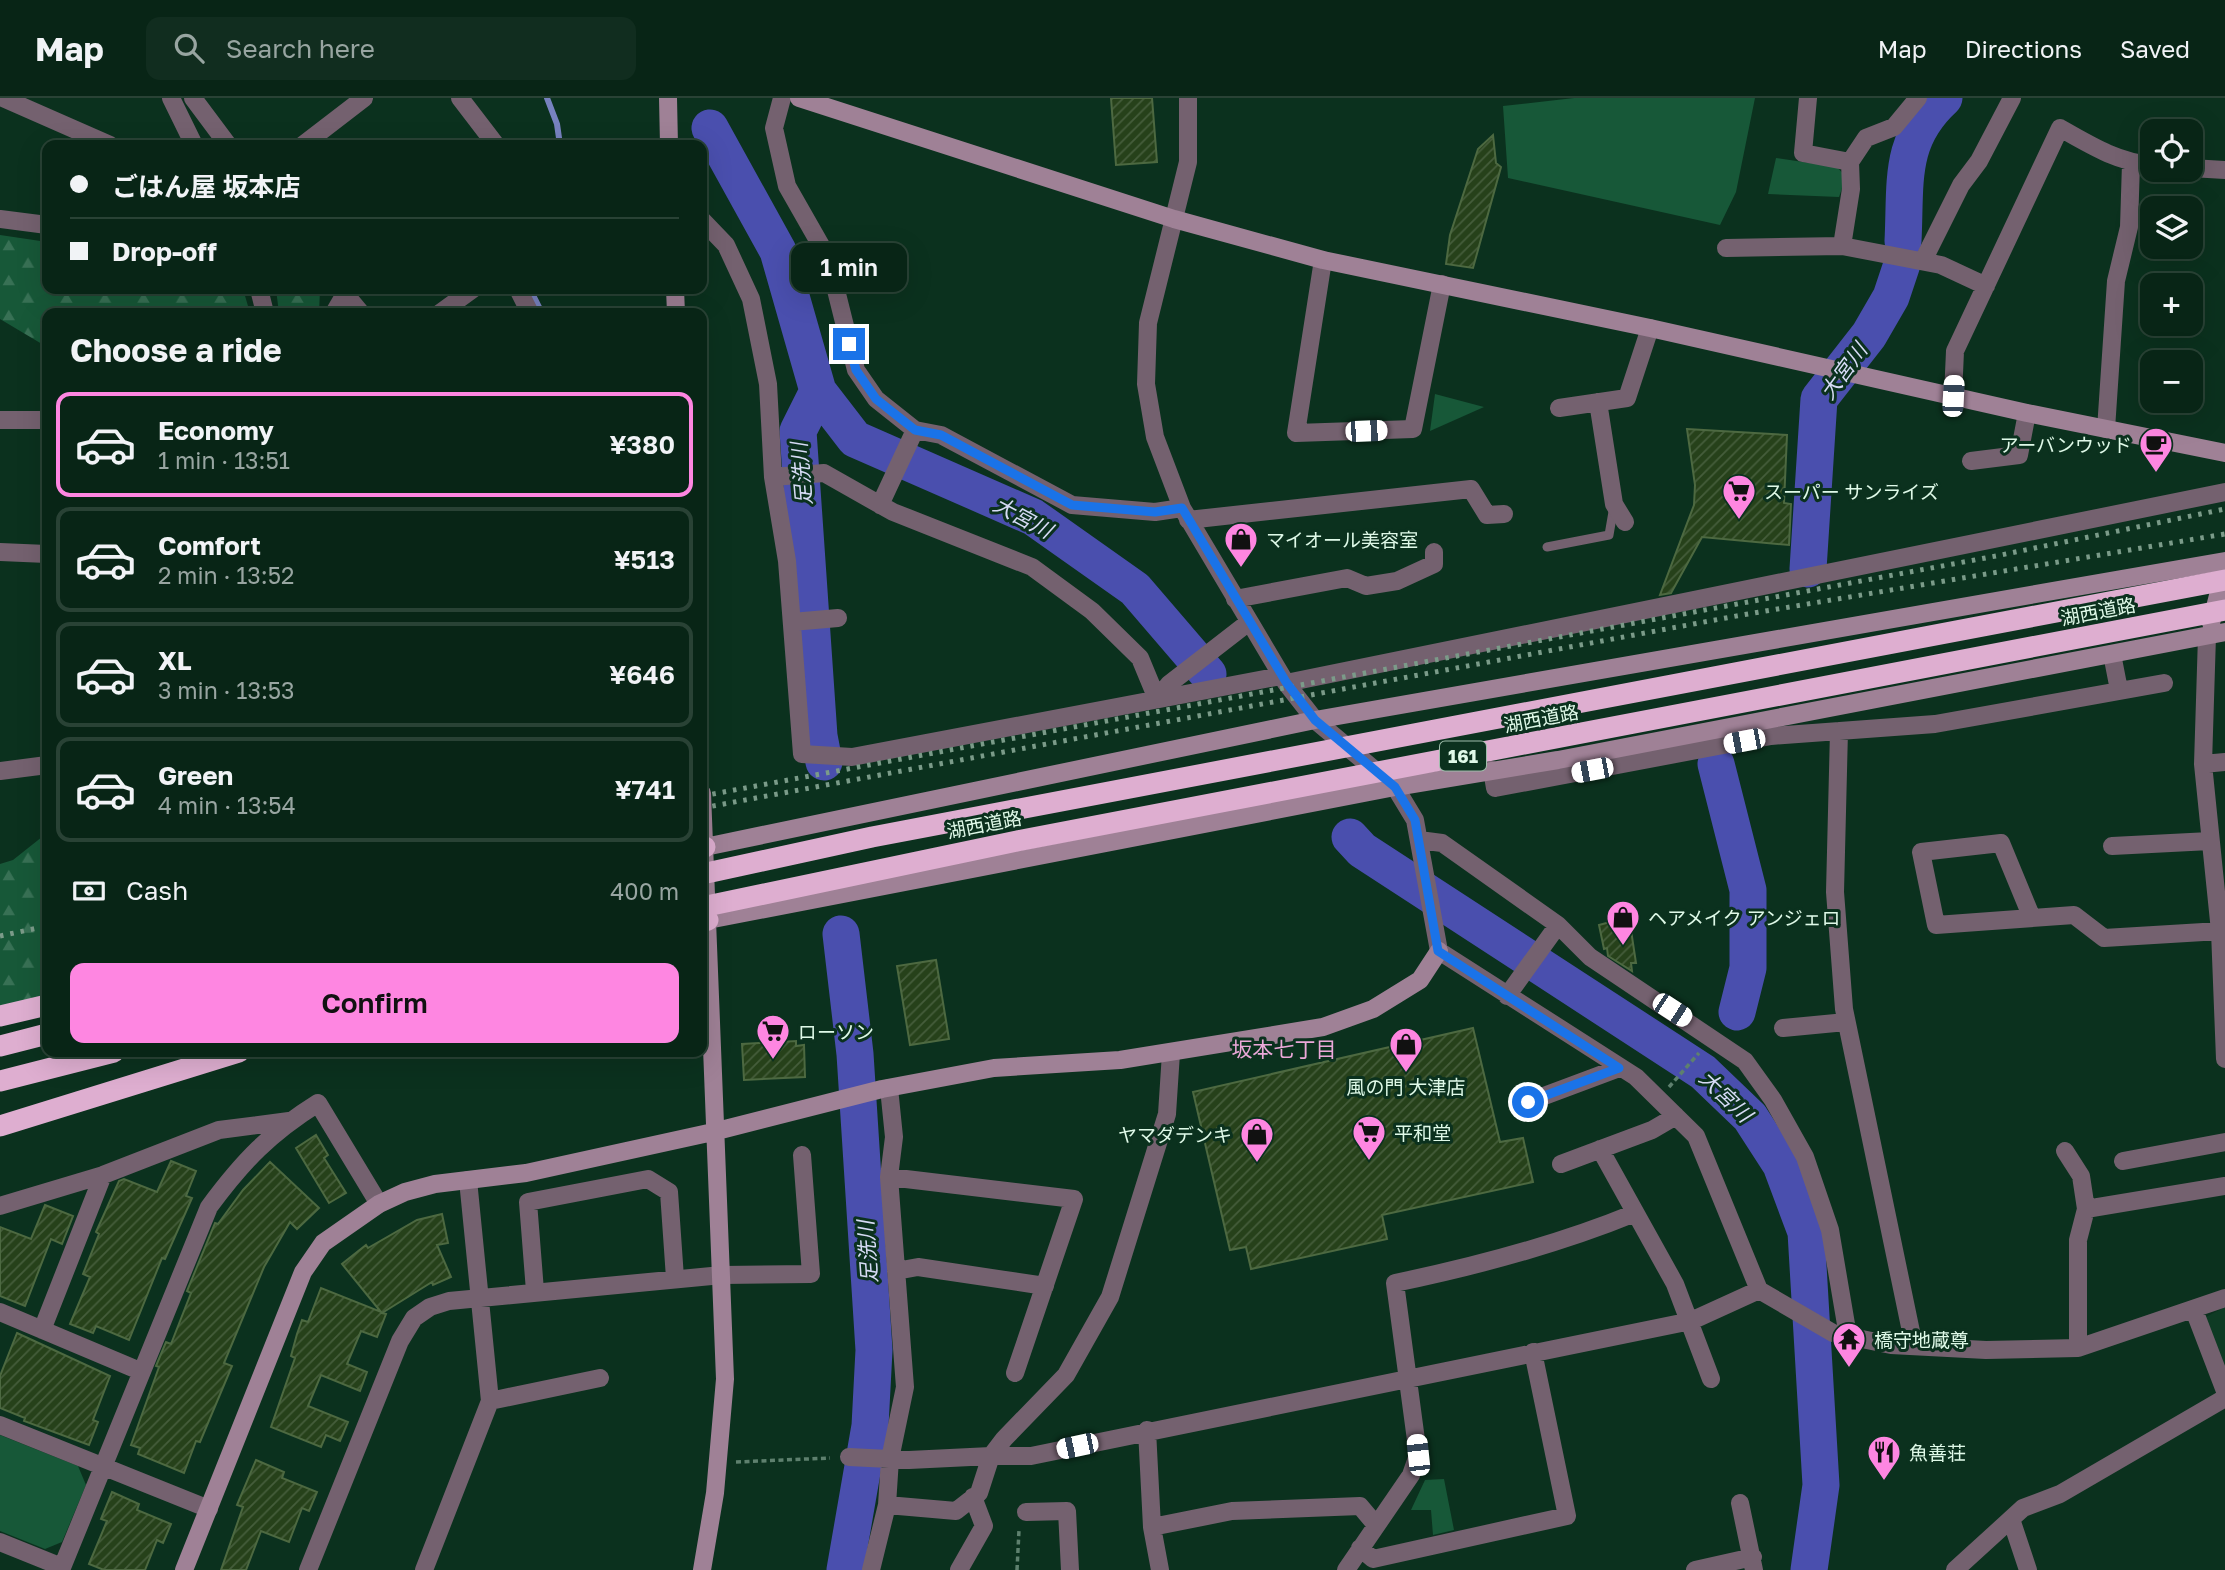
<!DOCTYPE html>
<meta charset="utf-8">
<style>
body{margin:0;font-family:"Golos Text","Noto Sans JP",sans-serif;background:#112d1f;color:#f1f3f6;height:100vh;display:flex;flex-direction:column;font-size:26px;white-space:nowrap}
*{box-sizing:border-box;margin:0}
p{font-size:23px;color:#98a5a1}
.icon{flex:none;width:38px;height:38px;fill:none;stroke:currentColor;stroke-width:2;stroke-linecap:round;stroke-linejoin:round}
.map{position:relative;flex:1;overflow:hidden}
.side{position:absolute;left:42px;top:210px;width:665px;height:749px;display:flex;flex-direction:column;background:#082516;border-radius:14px;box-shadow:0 7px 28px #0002,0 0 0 2px #294235}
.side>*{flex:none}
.banner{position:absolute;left:42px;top:42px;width:665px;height:154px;border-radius:14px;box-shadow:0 7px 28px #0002,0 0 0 2px #294235;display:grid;align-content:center;height:154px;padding:0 28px;background:#082516}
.tools{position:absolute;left:2140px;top:21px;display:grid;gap:14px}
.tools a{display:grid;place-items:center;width:63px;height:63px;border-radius:14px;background:#082516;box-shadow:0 7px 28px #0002,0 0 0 2px #294235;font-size:35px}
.end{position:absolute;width:32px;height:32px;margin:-16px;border:9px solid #1a73e8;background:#fff;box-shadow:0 0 0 4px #fff}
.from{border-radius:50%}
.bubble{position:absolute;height:49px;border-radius:14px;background:#082516;box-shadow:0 7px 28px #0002,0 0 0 2px #294235;font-size:23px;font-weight:600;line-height:49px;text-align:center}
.car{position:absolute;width:21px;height:42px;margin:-21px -10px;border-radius:9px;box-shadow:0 0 5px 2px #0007;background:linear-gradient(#fff 24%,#345 0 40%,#fff 0 76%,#345 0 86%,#fff 0)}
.banner b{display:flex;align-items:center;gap:24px;height:66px;font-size:26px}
.banner b+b{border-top:2px solid #294235}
.banner i{width:18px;height:18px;background:#f1f3f6}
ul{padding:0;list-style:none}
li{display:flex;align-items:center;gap:21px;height:105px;margin:0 14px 10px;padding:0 14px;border:4px solid #294235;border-radius:14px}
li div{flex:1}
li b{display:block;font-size:26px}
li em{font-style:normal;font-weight:600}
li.current{border-color:#fe86e1}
li>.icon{width:63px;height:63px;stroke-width:1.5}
h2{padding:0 28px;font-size:32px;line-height:84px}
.pay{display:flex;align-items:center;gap:18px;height:77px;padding:0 28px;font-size:26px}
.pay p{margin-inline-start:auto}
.button{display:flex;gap:14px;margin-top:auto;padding:14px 28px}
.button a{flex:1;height:80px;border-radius:14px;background:#fe86e1;color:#111;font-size:28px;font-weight:600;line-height:80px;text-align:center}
header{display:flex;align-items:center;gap:42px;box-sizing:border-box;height:98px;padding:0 35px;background:#082516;border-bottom:2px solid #294235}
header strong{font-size:33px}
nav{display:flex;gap:38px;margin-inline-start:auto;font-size:24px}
.search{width:490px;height:63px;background:#112d1f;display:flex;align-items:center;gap:18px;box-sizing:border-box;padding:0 24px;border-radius:14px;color:#98a5a1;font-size:26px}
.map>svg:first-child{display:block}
.built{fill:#0e3b24}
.forest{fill:url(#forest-firs)}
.park{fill:#175838}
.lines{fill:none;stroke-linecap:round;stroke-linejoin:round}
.stream{stroke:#7782bf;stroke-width:6}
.river{stroke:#4a4fae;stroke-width:37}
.building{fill:url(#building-hatch);stroke:#4d6941;stroke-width:2}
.path{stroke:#5e806e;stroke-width:3.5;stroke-dasharray:5 3.5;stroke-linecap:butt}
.lane{stroke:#74616f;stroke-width:9}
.street{stroke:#74616f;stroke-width:18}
.secondary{stroke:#9f8196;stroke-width:18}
.highway{stroke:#deaed0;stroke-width:21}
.rail{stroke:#7b9b89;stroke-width:5;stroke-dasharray:3.5 7;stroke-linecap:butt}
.highway-bridge{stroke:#deaed0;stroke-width:21}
.route{stroke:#1a73e8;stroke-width:9}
.labels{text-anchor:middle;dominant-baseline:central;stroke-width:6;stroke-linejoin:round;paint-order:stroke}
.shield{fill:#0b311e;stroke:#9fbdab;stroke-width:2}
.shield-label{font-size:18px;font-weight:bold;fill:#dff9e8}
.poi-label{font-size:19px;fill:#dff9e8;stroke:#0b311e;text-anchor:start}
.street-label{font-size:19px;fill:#dff9e8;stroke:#0b311e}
.water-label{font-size:21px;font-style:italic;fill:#d6dbf5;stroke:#0b311e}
.neighbourhood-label{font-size:21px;fill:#eba8d9;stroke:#0b311e}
</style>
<header>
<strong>Map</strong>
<div class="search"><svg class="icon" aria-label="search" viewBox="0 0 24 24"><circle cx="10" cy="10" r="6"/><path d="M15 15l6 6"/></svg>Search here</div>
<nav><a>Map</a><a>Directions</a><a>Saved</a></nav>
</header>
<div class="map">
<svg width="2225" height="1472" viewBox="0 0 2225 1472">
<defs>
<pattern id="forest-firs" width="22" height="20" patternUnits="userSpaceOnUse" patternTransform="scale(1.75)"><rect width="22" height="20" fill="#175838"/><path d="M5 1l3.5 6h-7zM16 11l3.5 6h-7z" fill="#387155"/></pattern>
<pattern id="building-hatch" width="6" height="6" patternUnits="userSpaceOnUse" patternTransform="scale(1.75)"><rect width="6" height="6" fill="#26411a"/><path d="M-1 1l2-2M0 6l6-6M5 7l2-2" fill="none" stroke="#455d3b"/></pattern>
</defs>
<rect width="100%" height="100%" fill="#0b311e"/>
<path class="built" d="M 2225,1209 L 2225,1268 L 2204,1220 Z"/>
<path class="forest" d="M 0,137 L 47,144 L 47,191 L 243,191 L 250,215 L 47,215 L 47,249 L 0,221 Z
M 276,191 L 320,191 L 319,215 L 279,215 Z
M 47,735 L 47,897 L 0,908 L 0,766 L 13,762 Z"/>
<path class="park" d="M 1574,0 L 1755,0 L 1736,94 L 1720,127 L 1508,80 L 1503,8 Z
M 1776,60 L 1837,69 L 1846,79 L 1839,99 L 1768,96 Z
M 1435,296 L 1484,309 L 1430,333 Z
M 0,1337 L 78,1368 L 86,1387 L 62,1444 L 45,1451 L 0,1433 Z
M 1444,1381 L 1454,1432 L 1433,1437 L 1431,1412 L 1411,1412 L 1425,1382 Z"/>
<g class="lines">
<path class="stream" d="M 547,0 L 557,26 L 560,47
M 530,191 L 542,215"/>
<path class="river" d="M 710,30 L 778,153 L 818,293 L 798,333 L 819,638 L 824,664
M 1903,143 C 1906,85 1898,42 1944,0
M 818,293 L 855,341 L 1033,419 L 1135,491 L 1208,576
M 1808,471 L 1819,301 L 1869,237 L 1891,199 L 1902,166
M 1716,666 L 1748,792 L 1748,870 L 1737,914
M 1350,739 L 1362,752 L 1703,974 L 1750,1019 L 1781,1067 L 1806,1134 L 1821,1387 L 1809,1472
M 841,836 L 855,956 L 874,1252 L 870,1328 L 845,1472"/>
</g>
<path class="building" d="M 1111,0 L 1152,0 L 1157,64 L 1116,67 Z
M 1493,37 L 1496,65 L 1501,69 L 1473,170 L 1446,166 L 1450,137 L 1478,51 Z
M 1687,331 L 1787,337 L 1784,405 L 1791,406 L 1789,447 L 1702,439 L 1671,495 L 1660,497 L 1694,407 L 1695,387 Z
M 1629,819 L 1636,865 L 1631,865 L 1632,873 L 1608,858 L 1607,850 L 1604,851 L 1599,827 Z
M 936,862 L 949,941 L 910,947 L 897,868 Z
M 1473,930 L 1500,1044 L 1523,1040 L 1533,1084 L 1382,1117 L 1387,1141 L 1251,1171 L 1246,1149 L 1230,1152 L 1193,994 Z
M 796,943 L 796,948 L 804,947 L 805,979 L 744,982 L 742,946 Z
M 316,1037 L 328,1057 L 324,1060 L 346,1095 L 329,1105 L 296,1050 Z
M 171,1063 L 196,1073 L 186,1098 L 192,1100 L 165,1161 L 162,1160 L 129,1242 L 96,1228 L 93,1235 L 70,1226 L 90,1179 L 83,1176 L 99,1136 L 96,1134 L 119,1083 L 124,1081 L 157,1094 Z
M 270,1064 L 319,1110 L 297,1131 L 290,1124 L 264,1169 L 224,1265 L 232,1268 L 200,1344 L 196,1343 L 184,1375 L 138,1356 L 140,1350 L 131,1347 L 159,1269 L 156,1268 L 166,1244 L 171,1246 L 191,1195 L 187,1193 L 215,1125 L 218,1126 L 243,1092 Z
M 45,1107 L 73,1118 L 62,1146 L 51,1141 L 25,1208 L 0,1198 L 0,1129 L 31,1141 Z
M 442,1116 L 448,1145 L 437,1147 L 451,1179 L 433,1187 L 432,1184 L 382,1215 L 386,1216 L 377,1239 L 361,1233 L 347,1266 L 367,1274 L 360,1293 L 321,1277 L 308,1308 L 348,1324 L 340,1343 L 326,1337 L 321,1349 L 271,1329 L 295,1260 L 291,1258 L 297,1236 L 302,1222 L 308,1224 L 321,1190 L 381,1214 L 342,1166 L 366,1147 L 368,1150 L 417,1122 Z
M 17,1235 L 110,1278 L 93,1322 L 98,1324 L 89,1347 L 24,1323 L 25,1320 L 0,1310 L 0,1278 Z
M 256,1362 L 284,1374 L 282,1380 L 317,1394 L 309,1413 L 302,1410 L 289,1444 L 261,1433 L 246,1472 L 221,1472 L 243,1409 L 237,1407 Z
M 112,1394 L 139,1406 L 137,1412 L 171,1426 L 163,1445 L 157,1442 L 145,1472 L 104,1472 L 89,1466 L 107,1423 L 101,1421 Z"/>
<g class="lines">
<path class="path" d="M 1669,989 L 1699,955
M 736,1364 L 830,1360
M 1017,1472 L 1019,1432"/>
<path class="lane" d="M 1547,449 L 1609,437 L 1614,408"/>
<path class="street" d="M 3,0 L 110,47
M 171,0 L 194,47
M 193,0 L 228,47
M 460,0 L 496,47
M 782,0 L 774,30 L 787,88 L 828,160 L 856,272 L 876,301 L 915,332 L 941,337 L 1072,407 L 1155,414 L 1182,410
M 1188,0 L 1188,64 L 1148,225 L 1146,286 L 1155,339 L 1182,410 L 1286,585 L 1315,622 L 1395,689 L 1415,722 L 1439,853 L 1636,979 L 1696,1038 L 1759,1192 L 1833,1235 L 1891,1247 L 1986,1252 L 2078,1250 L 2225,1200
M 1808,0 L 1803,55 L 1850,64
M 303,47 L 364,0
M 2191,70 L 2225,72
M 0,121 L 47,127
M 702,122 L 726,147 L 751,201 L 768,286 L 773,379 L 787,463 L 802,656 L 852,659 L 1281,578
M 1842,148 L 1851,91 L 1850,64 L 1866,40 L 1894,29 L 1918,0
M 1726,150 L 1842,148 L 1941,167 L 1986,188
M 1323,162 L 1296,335 L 1413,331 L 1442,186
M 1923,163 L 1961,87 L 1979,63 L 2012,0
M 259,191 L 265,215
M 341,191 L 361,215
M 518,191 L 530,215
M 334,215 L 345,196
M 440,215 L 473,191
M 1953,298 L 1955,253 L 2060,30 C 2090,47 2117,64 2152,67
M 1598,304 L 1614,406 L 1625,424
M 1559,310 L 1627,300 L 1650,230
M 0,322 L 47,322
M 2106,331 L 2116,183 L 2129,129 L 2131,65
M 1971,363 L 2019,357 L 2027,315
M 773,379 L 824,375 L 893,414 L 1032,469 L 1092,513 L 1140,560 L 1157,601 L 1169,586 L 1249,524
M 880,407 L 915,332
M 1188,422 L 1471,391 L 1487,417 L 1504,416
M 0,454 L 47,456
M 1235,501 L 1347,480 L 1366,488 L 1397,483 L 1434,466 L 1434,454
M 792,524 L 838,520
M 2207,538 L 2203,666 L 2220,833 L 2225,961
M 2112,556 L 2119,592
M 1286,585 L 2225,394
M 1839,633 L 1835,794 L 1844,911 L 1914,1248
M 2203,666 L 2225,664
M 1492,672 L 1495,690 L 1771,638 L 1935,626 L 2164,585
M 0,673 L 47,667
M 1419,742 L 1442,745 L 1558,827 L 1590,859 L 1745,963 L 1773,1002 L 1805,1059 L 1830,1132 L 1848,1238
M 2112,748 L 2210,743
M 2032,820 L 2001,745 L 1921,754 L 1936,827 L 2074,817 L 2104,840 L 2220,833
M 1507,898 L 1558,827
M 1783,930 L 1846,924
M 1171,955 L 1167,1016 L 1110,1199 L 1066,1277 L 1004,1341 L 991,1358 L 1031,1358 L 1691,1223 L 1759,1192
M 1528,1004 L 1619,970
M 1600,1051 L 1675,1186 L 1711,1281
M 2065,1053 L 2081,1078 L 2086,1111 L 2078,1142 L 2078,1250
M 2123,1063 L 2225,1044
M 1561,1066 L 1652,1032 L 1676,1018
M 889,1079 L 1074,1101 L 1015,1275
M 0,1108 L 103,1077 L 219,1032 L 289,1023
M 2086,1111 L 2225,1088
M 896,1173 L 918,1169 L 1045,1188
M 535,1193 L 528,1104 L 648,1081 L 669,1094 L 675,1180
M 2194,1212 L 2225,1293
M 0,1214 L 140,1273
M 42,1232 L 103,1077
M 490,1303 L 600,1280
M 0,1327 L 209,1411
M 1147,1332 L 1152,1429 L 1160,1472
M 849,1359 L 909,1362 L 991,1358 L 979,1395 L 956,1413 L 887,1407
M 1740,1405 L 1754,1472
M 1026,1414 L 1067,1413 L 1070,1472
M 2011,1421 L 2028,1472
M 1152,1429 L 1232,1413 L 1360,1408 L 1376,1427
M 0,1444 L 62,1469
M 1360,1450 L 1373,1461 L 1567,1418 L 1533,1254
M 61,1472 L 209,1109 C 243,1063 270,1035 318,1005 L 379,1106
M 308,1472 L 400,1243 L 414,1220 L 430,1209 L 449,1203 L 722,1177 L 811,1176 L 802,1057
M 424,1472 L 490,1303 L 468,1082
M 871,1472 L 887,1407 L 890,1361 L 905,1289 L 889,1079 L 894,1039 L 889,990
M 959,1472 L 984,1428 L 973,1399
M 1346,1472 L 1411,1377 L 1418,1357 L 1395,1185 C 1477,1168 1557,1147 1635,1115
M 1695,1472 L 1753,1459
M 1955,1472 L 2023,1410 L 2060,1396 L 2225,1300"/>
<path class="secondary" d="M 668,0 L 669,47
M 799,0 L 1174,121 L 1323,162 L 1650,230 L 2027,315 L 2225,355
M 675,191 L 676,215
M 2211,525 L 2225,470
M 705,749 L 1315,622 L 2225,463
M 708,822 L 1395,689 L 1558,662 L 2225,534
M 184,1472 L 303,1174 L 323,1145 L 379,1106 L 405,1094 L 435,1086 L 526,1075 L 713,1034 L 882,991 L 994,970 L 1120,962 L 1323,929 L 1373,911 L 1420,882 L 1439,853
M 702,1472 L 715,1395 L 725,1281 L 702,695"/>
<path class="highway" d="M 702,749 L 705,749
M 702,824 L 708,822
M 0,918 L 47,907
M 0,948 L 47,936
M 0,983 L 114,954
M 0,1028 L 239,954"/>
<path class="rail" d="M 702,698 L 1996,458 L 2225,411
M 702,710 L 1742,517 L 2225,436
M 0,838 L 47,828"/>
<path class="highway-bridge" d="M 702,776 L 872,739 L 2225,482
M 702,809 L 1017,743 L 2225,512"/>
</g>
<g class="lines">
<path class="route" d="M 849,246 L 856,272 L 876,301 L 915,332 L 941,337 L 1072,407 L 1155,414 L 1182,410 L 1286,584 L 1315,622 L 1395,689 L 1415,722 L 1438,853 L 1619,970 L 1528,1004"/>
</g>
<defs>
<symbol id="cafe-pin" viewBox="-11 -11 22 30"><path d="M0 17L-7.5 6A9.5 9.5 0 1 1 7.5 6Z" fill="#fe86e1" stroke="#0b311e"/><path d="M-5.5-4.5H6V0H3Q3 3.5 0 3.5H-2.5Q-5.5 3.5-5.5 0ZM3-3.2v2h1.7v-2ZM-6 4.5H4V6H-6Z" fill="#111"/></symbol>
<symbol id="supermarket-pin" viewBox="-11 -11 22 30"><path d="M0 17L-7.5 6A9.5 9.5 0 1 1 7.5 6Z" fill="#fe86e1" stroke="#0b311e"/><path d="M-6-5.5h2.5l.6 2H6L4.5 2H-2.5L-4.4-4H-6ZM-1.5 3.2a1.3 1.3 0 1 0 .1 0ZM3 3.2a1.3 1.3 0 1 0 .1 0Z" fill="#111"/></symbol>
<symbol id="shop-pin" viewBox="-11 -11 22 30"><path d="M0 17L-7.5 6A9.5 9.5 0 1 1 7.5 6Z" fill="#fe86e1" stroke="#0b311e"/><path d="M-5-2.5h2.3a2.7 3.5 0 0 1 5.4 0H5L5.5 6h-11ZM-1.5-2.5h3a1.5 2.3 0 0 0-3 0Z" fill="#111"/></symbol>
<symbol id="temple-pin" viewBox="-11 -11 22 30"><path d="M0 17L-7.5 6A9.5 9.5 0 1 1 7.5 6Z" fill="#fe86e1" stroke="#0b311e"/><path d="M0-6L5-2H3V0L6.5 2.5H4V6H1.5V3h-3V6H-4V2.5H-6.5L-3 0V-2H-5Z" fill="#111"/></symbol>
<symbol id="restaurant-pin" viewBox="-11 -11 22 30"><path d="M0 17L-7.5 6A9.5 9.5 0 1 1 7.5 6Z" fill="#fe86e1" stroke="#0b311e"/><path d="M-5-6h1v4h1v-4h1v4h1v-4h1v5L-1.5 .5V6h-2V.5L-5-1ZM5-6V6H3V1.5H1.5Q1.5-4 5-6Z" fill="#111"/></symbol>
</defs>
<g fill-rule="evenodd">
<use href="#cafe-pin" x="2137" y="327" width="38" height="52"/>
<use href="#supermarket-pin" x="1720" y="374" width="38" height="52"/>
<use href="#shop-pin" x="1222" y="422" width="38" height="52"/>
<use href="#shop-pin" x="1604" y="800" width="38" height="52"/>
<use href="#supermarket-pin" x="754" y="914" width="38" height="52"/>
<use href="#shop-pin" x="1387" y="927" width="38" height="52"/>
<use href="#supermarket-pin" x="1350" y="1015" width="38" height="52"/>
<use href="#shop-pin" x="1238" y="1017" width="38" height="52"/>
<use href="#temple-pin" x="1830" y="1222" width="38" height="52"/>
<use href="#restaurant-pin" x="1865" y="1335" width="38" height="52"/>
</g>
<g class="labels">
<rect class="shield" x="1440" y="643.5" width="46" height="29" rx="5"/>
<g class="shield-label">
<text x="1463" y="658">161</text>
</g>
<g class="poi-label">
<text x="2132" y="346" text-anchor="end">アーバンウッド</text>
<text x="1764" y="393">スーパー サンライズ</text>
<text x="1266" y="441">マイオール美容室</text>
<text x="1648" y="819">ヘアメイク アンジェロ</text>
<text x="798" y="933">ローソン</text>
<text x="1406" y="988" text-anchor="middle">風の門 大津店</text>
<text x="1394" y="1034">平和堂</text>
<text x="1232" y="1036" text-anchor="end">ヤマダデンキ</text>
<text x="1874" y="1241">橋守地蔵尊</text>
<text x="1909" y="1354">魚善荘</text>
</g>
<g class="street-label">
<text transform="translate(2098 513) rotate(-11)">湖西道路</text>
<text transform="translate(1541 620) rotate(-11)">湖西道路</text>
<text transform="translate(984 726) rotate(-11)">湖西道路</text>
</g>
<g class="water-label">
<text transform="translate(1843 273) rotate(-54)">大宮川</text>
<text transform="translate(801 376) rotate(-95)">足洗川</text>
<text transform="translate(1023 419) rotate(28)">大宮川</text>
<text transform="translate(1726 998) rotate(44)">大宮川</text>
<text transform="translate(867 1154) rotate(-94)">足洗川</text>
</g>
<g class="neighbourhood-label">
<text x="1284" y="951">坂本七丁目</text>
</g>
</g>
</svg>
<div class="tools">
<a><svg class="icon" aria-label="locate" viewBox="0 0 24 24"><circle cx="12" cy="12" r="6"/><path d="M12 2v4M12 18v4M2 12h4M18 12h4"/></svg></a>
<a><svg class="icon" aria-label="layers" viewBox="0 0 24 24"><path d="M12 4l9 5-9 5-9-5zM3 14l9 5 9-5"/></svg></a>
<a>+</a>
<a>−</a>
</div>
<i class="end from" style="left:1528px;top:1004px"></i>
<i class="end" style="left:849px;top:246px"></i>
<div class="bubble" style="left:791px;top:145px;width:116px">1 min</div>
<i class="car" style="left:1953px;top:298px;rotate:3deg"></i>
<i class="car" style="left:1366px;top:333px;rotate:88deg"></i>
<i class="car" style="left:1744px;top:643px;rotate:259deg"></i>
<i class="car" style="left:1592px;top:672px;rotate:259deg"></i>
<i class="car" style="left:1672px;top:912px;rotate:123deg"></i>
<i class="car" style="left:1077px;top:1348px;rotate:258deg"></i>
<i class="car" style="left:1418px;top:1357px;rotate:354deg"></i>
<div class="banner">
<b><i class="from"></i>ごはん屋 坂本店</b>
<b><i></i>Drop-off</b>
</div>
<section class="side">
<h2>Choose a ride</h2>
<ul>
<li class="current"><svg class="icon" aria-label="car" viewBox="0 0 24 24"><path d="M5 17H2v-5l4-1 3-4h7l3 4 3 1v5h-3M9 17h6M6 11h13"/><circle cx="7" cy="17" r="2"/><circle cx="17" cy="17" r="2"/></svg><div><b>Economy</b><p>1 min · 13:51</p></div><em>¥380</em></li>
<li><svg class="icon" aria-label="car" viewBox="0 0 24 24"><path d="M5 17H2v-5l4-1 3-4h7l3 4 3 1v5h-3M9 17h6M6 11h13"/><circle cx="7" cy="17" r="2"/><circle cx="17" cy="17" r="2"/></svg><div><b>Comfort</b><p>2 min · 13:52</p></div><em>¥513</em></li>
<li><svg class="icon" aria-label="car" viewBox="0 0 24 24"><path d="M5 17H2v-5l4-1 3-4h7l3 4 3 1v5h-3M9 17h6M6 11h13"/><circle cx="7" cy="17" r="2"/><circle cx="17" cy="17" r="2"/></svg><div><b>XL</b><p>3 min · 13:53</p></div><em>¥646</em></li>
<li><svg class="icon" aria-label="car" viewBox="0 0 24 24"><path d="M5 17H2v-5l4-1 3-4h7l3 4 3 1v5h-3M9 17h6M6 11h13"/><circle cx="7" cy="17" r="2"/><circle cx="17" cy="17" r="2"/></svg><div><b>Green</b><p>4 min · 13:54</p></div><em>¥741</em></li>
</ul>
<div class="pay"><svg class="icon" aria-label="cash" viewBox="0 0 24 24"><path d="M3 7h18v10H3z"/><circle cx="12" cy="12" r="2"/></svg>Cash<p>400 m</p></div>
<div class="button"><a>Confirm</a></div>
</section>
</div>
